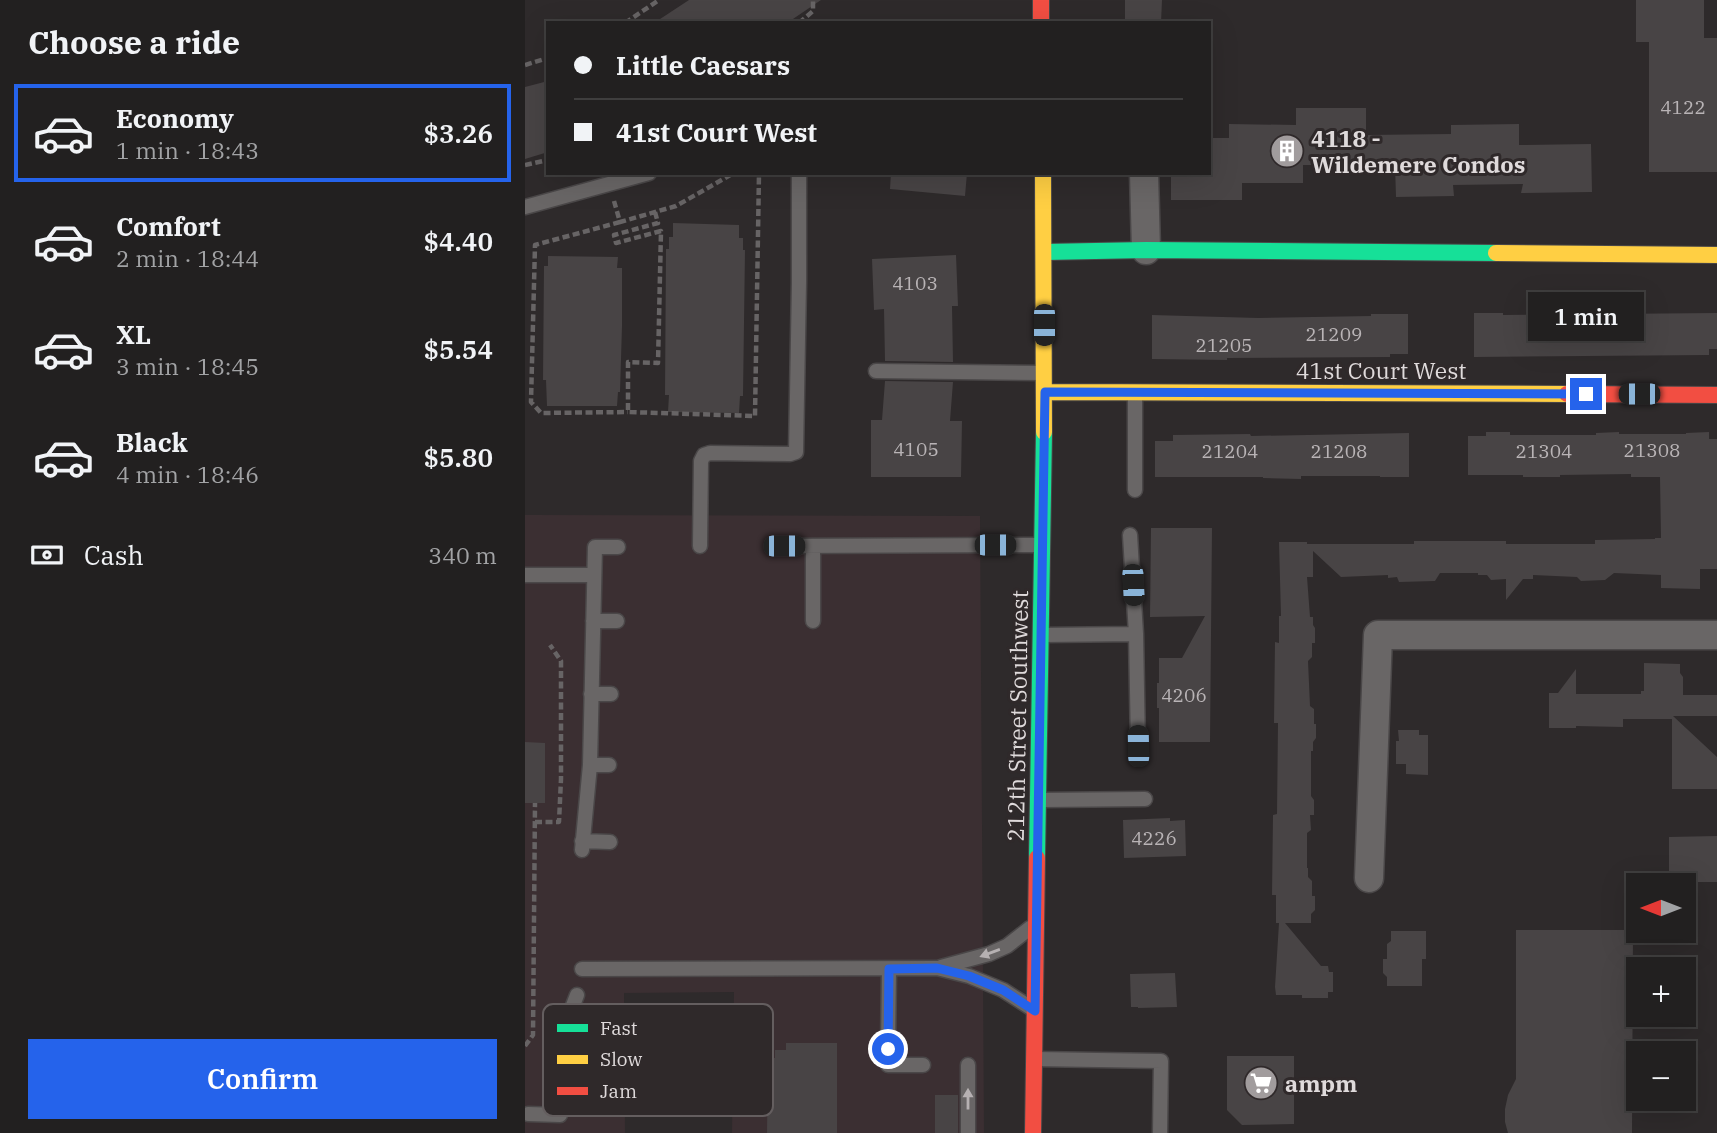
<!DOCTYPE html>
<meta charset="utf-8">
<style>
body{margin:0;font-family:"IBM Plex Serif",serif;background:#2a2829;color:#f1f3f6;height:100vh;display:flex;flex-direction:column;font-size:26px;white-space:nowrap}
*{box-sizing:border-box;margin:0}
p{font-size:23px;color:#a2a3a5}
.icon{flex:none;width:38px;height:38px;fill:none;stroke:currentColor;stroke-width:2;stroke-linecap:round;stroke-linejoin:round}
.map{position:relative;flex:1;overflow:hidden}
.details{display:flex;flex-direction:column;background:#222020;width:525px}
.details>*{flex:none}
.banner{position:absolute;left:21px;top:21px;width:665px;height:154px;border-radius:0px;box-shadow:0 7px 28px #0002,0 0 0 2px #3f3e3e;display:grid;align-content:center;height:154px;padding:0 28px;background:#222020}
.needle{width:46px;rotate:270deg}
.controls{position:absolute;left:1101px;top:873px;display:grid;gap:14px}
.controls a{display:grid;place-items:center;width:70px;height:70px;border-radius:0px;background:#222020;box-shadow:0 7px 28px #0002,0 0 0 2px #3f3e3e;font-size:35px}
.end{position:absolute;width:32px;height:32px;margin:-16px;border:9px solid #2563eb;background:#fff;box-shadow:0 0 0 4px #fff}
.from{border-radius:50%}
.bubble{position:absolute;height:49px;border-radius:0px;background:#222020;box-shadow:0 7px 28px #0002,0 0 0 2px #3f3e3e;font-size:23px;font-weight:600;line-height:49px;text-align:center}
.car{position:absolute;width:21px;height:42px;margin:-21px -10px;border-radius:9px;box-shadow:0 0 5px 2px #0007;background:linear-gradient(#222 24%,#8ab4d8 0 40%,#222 0 76%,#8ab4d8 0 86%,#222 0)}
.banner b{display:flex;align-items:center;gap:24px;height:66px;font-size:26px}
.banner b+b{border-top:2px solid #3f3e3e}
.banner i{width:18px;height:18px;background:#f1f3f6}
ul{padding:0;list-style:none}
li{display:flex;align-items:center;gap:21px;height:98px;margin:0 14px 10px;padding:0 14px;border:4px solid transparent;border-radius:0px}
li div{flex:1}
li b{display:block;font-size:26px}
li em{font-style:normal;font-weight:600}
li.active{border-color:#2563eb}
li>.icon{width:63px;height:63px;stroke-width:1.5}
h2{padding:0 28px;font-size:32px;line-height:84px}
.pay{display:flex;align-items:center;gap:18px;height:77px;padding:0 28px;font-size:26px}
.pay p{margin-inline-start:auto}
.button{display:flex;gap:14px;margin-top:auto;padding:14px 28px}
.button a{flex:1;height:80px;border-radius:0px;background:#2563eb;color:#fff;font-size:28px;font-weight:600;line-height:80px;text-align:center}
main{display:flex;flex:1;min-height:0}
.map>svg:first-child{display:block}
.built{fill:#3b2f32}
.building{fill:#484445}
.lines{fill:none;stroke-linecap:round;stroke-linejoin:round}
.lane-casing{stroke:#4a4748;stroke-width:17}
.street-casing{stroke:#4a4748;stroke-width:31}
.fast-casing{stroke:#4a4748;stroke-width:18}
.slow-casing{stroke:#4a4748;stroke-width:18}
.jam-casing{stroke:#4a4748;stroke-width:18}
.path{stroke:#676465;stroke-width:4.5;stroke-dasharray:7 3.5;stroke-linecap:butt}
.lane{stroke:#696666;stroke-width:14}
.street{stroke:#696666;stroke-width:28}
.fast{stroke:#16e098;stroke-width:16}
.slow{stroke:#ffcf43;stroke-width:16}
.jam{stroke:#f24e42;stroke-width:16}
.oneway{fill:#b6b1b2}
.route{stroke:#2563eb;stroke-width:9}
.labels{text-anchor:middle;dominant-baseline:central;stroke-width:6;stroke-linejoin:round;paint-order:stroke}
.number-label{font-size:19px;fill:#b9b4b6}
.poi-label{font-size:23px;font-weight:bold;fill:#dfdadb;stroke:#2f292a;text-anchor:start}
.street-label{font-size:23px;fill:#dfdadb;stroke:#2f292a}
.key{fill:#2f292a;stroke:#645e5f;stroke-width:2}
.key-label{font-size:19px;fill:#dfdadb}
</style>
<main>
<section class="details">
<h2>Choose a ride</h2>
<ul>
<li class="active"><svg class="icon" aria-label="car" viewBox="0 0 24 24"><path d="M5 17H2v-5l4-1 3-4h7l3 4 3 1v5h-3M9 17h6M6 11h13"/><circle cx="7" cy="17" r="2"/><circle cx="17" cy="17" r="2"/></svg><div><b>Economy</b><p>1 min · 18:43</p></div><em>$3.26</em></li>
<li><svg class="icon" aria-label="car" viewBox="0 0 24 24"><path d="M5 17H2v-5l4-1 3-4h7l3 4 3 1v5h-3M9 17h6M6 11h13"/><circle cx="7" cy="17" r="2"/><circle cx="17" cy="17" r="2"/></svg><div><b>Comfort</b><p>2 min · 18:44</p></div><em>$4.40</em></li>
<li><svg class="icon" aria-label="car" viewBox="0 0 24 24"><path d="M5 17H2v-5l4-1 3-4h7l3 4 3 1v5h-3M9 17h6M6 11h13"/><circle cx="7" cy="17" r="2"/><circle cx="17" cy="17" r="2"/></svg><div><b>XL</b><p>3 min · 18:45</p></div><em>$5.54</em></li>
<li><svg class="icon" aria-label="car" viewBox="0 0 24 24"><path d="M5 17H2v-5l4-1 3-4h7l3 4 3 1v5h-3M9 17h6M6 11h13"/><circle cx="7" cy="17" r="2"/><circle cx="17" cy="17" r="2"/></svg><div><b>Black</b><p>4 min · 18:46</p></div><em>$5.80</em></li>
</ul>
<div class="pay"><svg class="icon" aria-label="cash" viewBox="0 0 24 24"><path d="M3 7h18v10H3z"/><circle cx="12" cy="12" r="2"/></svg>Cash<p>340 m</p></div>
<div class="button"><a>Confirm</a></div>
</section>
<div class="map">
<svg width="1192" height="1133" viewBox="0 0 1192 1133">
<rect width="100%" height="100%" fill="#2e2a2b"/>
<path class="built" d="M 0,515 L 455,516 L 459,1133 L 207,1133 L 209,992 L 99,993 L 100,1133 L 0,1133 Z"/>
<path class="building" d="M 164,0 L 296,0 L 262,23 L 129,23 Z
M 600,0 L 637,0 L 636,23 L 600,23 Z
M 1111,0 L 1179,0 L 1179,38 L 1192,38 L 1192,172 L 1124,172 L 1124,42 L 1111,42 Z
M 23,81 L 23,152 L 0,159 L 0,87 Z
M 771,108 L 841,108 L 841,135 L 926,134 L 926,125 L 994,124 L 994,145 L 1066,144 L 1067,192 L 996,193 L 998,184 L 928,185 L 929,196 L 871,197 L 870,165 L 778,165 L 778,183 L 717,183 L 717,200 L 646,200 L 646,173 L 684,173 L 684,138 L 704,138 L 704,124 L 771,125 Z
M 366,173 L 442,173 L 440,196 L 365,189 Z
M 148,223 L 214,225 L 214,238 L 218,238 L 218,250 L 220,250 L 218,396 L 215,396 L 214,413 L 143,412 L 144,395 L 140,395 L 141,249 L 144,249 L 144,237 L 148,237 Z
M 431,255 L 433,306 L 427,306 L 428,362 L 360,361 L 359,309 L 349,310 L 347,259 Z
M 23,256 L 93,257 L 92,268 L 97,268 L 97,326 L 95,392 L 93,392 L 92,406 L 22,406 L 21,380 L 18,380 L 19,266 L 23,266 Z
M 949,313 L 978,313 L 978,315 L 1192,313 L 1192,349 L 1184,349 L 1184,355 L 949,357 Z
M 846,314 L 883,314 L 883,354 L 865,354 L 865,357 L 702,358 L 702,360 L 627,359 L 627,315 L 733,318 L 846,316 Z
M 360,381 L 428,382 L 425,421 L 437,421 L 436,477 L 346,477 L 346,420 L 357,420 Z
M 961,432 L 985,432 L 985,435 L 1071,435 L 1071,433 L 1094,432 L 1094,434 L 1161,434 L 1161,433 L 1184,432 L 1184,439 L 1192,439 L 1192,569 L 1175,569 L 1175,589 L 1136,588 L 1136,575 L 1089,573 L 1080,580 L 1056,581 L 1052,577 L 1008,575 L 1008,579 L 998,579 L 981,600 L 981,579 L 966,580 L 962,575 L 953,575 L 953,573 L 915,573 L 910,581 L 874,582 L 872,577 L 863,578 L 863,575 L 816,577 L 788,551 L 788,577 L 782,577 L 785,617 L 788,617 L 788,625 L 790,628 L 790,643 L 787,643 L 787,657 L 783,661 L 785,706 L 789,709 L 789,724 L 791,724 L 791,738 L 788,742 L 788,751 L 786,751 L 786,796 L 789,800 L 789,815 L 785,815 L 786,830 L 782,833 L 782,868 L 783,868 L 783,877 L 787,881 L 787,896 L 790,896 L 790,910 L 786,914 L 786,923 L 760,923 L 796,966 L 803,966 L 804,972 L 808,972 L 808,992 L 803,992 L 803,998 L 777,998 L 777,995 L 751,995 L 750,987 L 754,923 L 751,923 L 751,895 L 747,895 L 748,815 L 752,814 L 753,723 L 749,723 L 750,642 L 754,643 L 754,616 L 756,616 L 754,542 L 782,542 L 782,544 L 889,544 L 889,541 L 981,541 L 981,544 L 1070,544 L 1070,540 L 1130,539 L 1130,538 L 1136,538 L 1135,477 L 1106,477 L 1106,474 L 1035,475 L 1035,477 L 998,477 L 998,475 L 943,475 L 943,436 L 961,436 Z
M 884,433 L 884,477 L 855,477 L 855,476 L 776,476 L 776,479 L 738,478 L 738,477 L 630,477 L 630,441 L 648,441 L 648,435 L 725,434 L 726,436 Z
M 626,528 L 687,528 L 685,742 L 634,742 L 634,708 L 632,708 L 632,683 L 634,683 L 634,658 L 657,658 L 680,616 L 625,617 Z
M 1119,663 L 1155,664 L 1155,673 L 1158,677 L 1158,695 L 1192,695 L 1192,716 L 1148,716 L 1192,757 L 1192,789 L 1147,789 L 1147,719 L 1098,719 L 1098,727 L 1051,726 L 1051,728 L 1024,728 L 1024,693 L 1033,693 L 1051,669 L 1051,694 L 1116,694 L 1116,691 L 1119,691 Z
M 873,730 L 894,730 L 894,735 L 903,735 L 903,775 L 881,774 L 881,764 L 871,764 L 871,741 L 874,741 Z
M 0,742 L 20,743 L 20,803 L 0,803 Z
M 645,818 L 645,821 L 660,820 L 661,856 L 599,858 L 598,820 Z
M 1192,836 L 1192,882 L 1144,882 L 1144,837 Z
M 991,930 L 1108,930 L 1107,1133 L 983,1133 L 980,1122 L 980,1109 L 983,1095 L 991,1079 Z
M 866,931 L 901,931 L 901,959 L 897,959 L 897,986 L 862,986 L 862,977 L 858,973 L 858,959 L 862,959 L 862,944 L 866,941 Z
M 650,973 L 652,1007 L 613,1008 L 613,1007 L 606,1007 L 605,974 Z
M 261,1043 L 312,1043 L 312,1133 L 242,1133 L 243,1058 L 250,1058 L 250,1050 L 261,1050 Z
M 702,1056 L 769,1056 L 769,1124 L 717,1125 L 702,1110 Z
M 410,1095 L 433,1095 L 433,1133 L 410,1133 Z"/>
<g class="lines">
<defs>
<path id="lane" d="M 0,207 L 124,173
M 351,371 L 518,373
M 610,393 L 610,490
M 175,546 L 176,461 L 179,455 L 185,453 L 265,454 L 271,452 L 274,282 L 274,173
M 259,546 L 516,545
M 288,546 L 288,621
M 0,575 L 69,575
M 68,621 L 92,621
M 611,634 L 613,746
M 517,635 L 611,634 L 605,535
M 66,694 L 86,694
M 65,765 L 84,765
M 516,800 L 620,799
M 57,841 L 85,842
M 57,850 L 65,765 L 70,547 L 93,547
M 416,967 L 464,954 L 482,946 L 505,928
M 57,969 L 412,968 L 444,976 L 478,990 L 506,1008
M 363,1049 L 364,969
M 36,1050 L 37,1034 L 52,995
M 510,1059 L 636,1061 L 635,1133
M 363,1065 L 398,1065
M 3,1114 L 35,1115
M 443,1133 L 443,1065"/>
<path id="street" d="M 619,173 L 621,250
M 844,878 L 853,635 L 1192,635"/>
<path id="fast" d="M 519,252 L 621,250 L 971,253
M 512,858 L 519,432"/>
<path id="slow" d="M 518,173 L 519,432
M 971,253 L 1192,255
M 520,392 L 1042,394"/>
<path id="jam" d="M 516,0 L 516,23
M 1042,394 L 1192,395
M 508,1133 L 512,858"/>
</defs>
<use href="#lane" class="lane-casing"/>
<use href="#street" class="street-casing"/>
<use href="#fast" class="fast-casing"/>
<use href="#slow" class="slow-casing"/>
<use href="#jam" class="jam-casing"/>
<path class="path" d="M 100,23 L 134,0
M 274,23 L 288,11 L 288,0
M 0,65 L 23,58
M 0,165 L 23,160
M 89,201 L 95,222 L 151,206 L 209,173
M 130,212 L 133,223 L 89,235 L 91,243 L 136,231 L 133,363 L 103,362 L 103,412 L 230,416 L 234,173
M 95,222 L 10,245 L 6,402 L 16,413 L 103,412
M 10,822 L 34,822 L 36,779 L 36,661 L 25,645
M 0,1046 L 8,1035 L 10,803"/>
<use href="#lane" class="lane"/>
<use href="#street" class="street"/>
<use href="#fast" class="fast"/>
<use href="#slow" class="slow"/>
<use href="#jam" class="jam"/>
</g>
<defs><path id="oneway-solid" d="M-6-.8H1V-3.2L6.5 0L1 3.2V.8H-6Z" transform="scale(1.75)"/></defs>
<g class="oneway">
<use href="#oneway-solid" transform="translate(465 953) rotate(160)"/>
<use href="#oneway-solid" transform="translate(443 1099) rotate(-90)"/>
</g>
<g class="lines">
<path class="route" d="M 363,1049 L 364,969 L 412,968 L 444,976 L 478,990 L 510,1011 L 520,392 L 1061,394"/>
</g>
<defs>
<symbol id="building-disc" viewBox="-11 -11 22 22"><circle r="9.5" fill="#a19c9d" stroke="#2f292a"/><path d="M-4-6H4V6H1V3H-1V6H-4ZM-2.5-4.3h1.7v1.8h-1.7ZM.8-4.3h1.7v1.8H.8ZM-2.5-1h1.7V.8h-1.7ZM.8-1h1.7V.8H.8Z" fill="#fff"/></symbol>
<symbol id="supermarket-disc" viewBox="-11 -11 22 22"><circle r="9.5" fill="#a19c9d" stroke="#2f292a"/><path d="M-6-5.5h2.5l.6 2H6L4.5 2H-2.5L-4.4-4H-6ZM-1.5 3.2a1.3 1.3 0 1 0 .1 0ZM3 3.2a1.3 1.3 0 1 0 .1 0Z" fill="#fff"/></symbol>
</defs>
<g fill-rule="evenodd">
<use href="#building-disc" x="743" y="132" width="38" height="38"/>
<use href="#supermarket-disc" x="717" y="1064" width="38" height="38"/>
</g>
<g class="labels">
<g class="number-label">
<text x="1158" y="107">4122</text>
<text x="390" y="283">4103</text>
<text x="809" y="334">21209</text>
<text x="699" y="345">21205</text>
<text x="391" y="449">4105</text>
<text x="1127" y="450">21308</text>
<text x="705" y="451">21204</text>
<text x="814" y="451">21208</text>
<text x="1019" y="451">21304</text>
<text x="659" y="695">4206</text>
<text x="629" y="838">4226</text>
</g>
<g class="poi-label">
<text x="786" y="138">4118 -<tspan x="786" dy="26">Wildemere Condos</tspan></text>
<text x="760" y="1083">ampm</text>
</g>
<g class="street-label">
<text x="856" y="370">41st Court West</text>
<text transform="translate(492 716) rotate(-89)">212th Street Southwest</text>
</g>
</g>
<rect x="18" y="1004" width="230" height="112" rx="10" class="key"/>
<rect x="32" y="1024" width="31" height="8" fill="#16e098"/>
<rect x="32" y="1055" width="31" height="9" fill="#ffcf43"/>
<rect x="32" y="1087" width="31" height="8" fill="#f24e42"/>
<g class="key-label">
<text x="75" y="1035">Fast</text>
<text x="75" y="1066">Slow</text>
<text x="75" y="1098">Jam</text>
</g>
</svg>
<div class="controls">
<a><svg class="needle" viewBox="-14 -14 28 28"><path d="M0-13l5 13h-10z" fill="#e53935"/><path d="M0 13l5-13h-10z" fill="#a2a3a5"/></svg></a>
<a>+</a>
<a>−</a>
</div>
<i class="end from" style="left:363px;top:1049px"></i>
<i class="end" style="left:1061px;top:394px"></i>
<div class="bubble" style="left:1003px;top:292px;width:116px">1 min</div>
<i class="car" style="left:519px;top:325px;rotate:180deg"></i>
<i class="car" style="left:1114px;top:394px;rotate:270deg"></i>
<i class="car" style="left:470px;top:545px;rotate:90deg"></i>
<i class="car" style="left:259px;top:546px;rotate:90deg"></i>
<i class="car" style="left:608px;top:585px;rotate:177deg"></i>
<i class="car" style="left:613px;top:746px;rotate:359deg"></i>
<div class="banner">
<b><i class="from"></i>Little Caesars</b>
<b><i></i>41st Court West</b>
</div>
</div>
</main>
